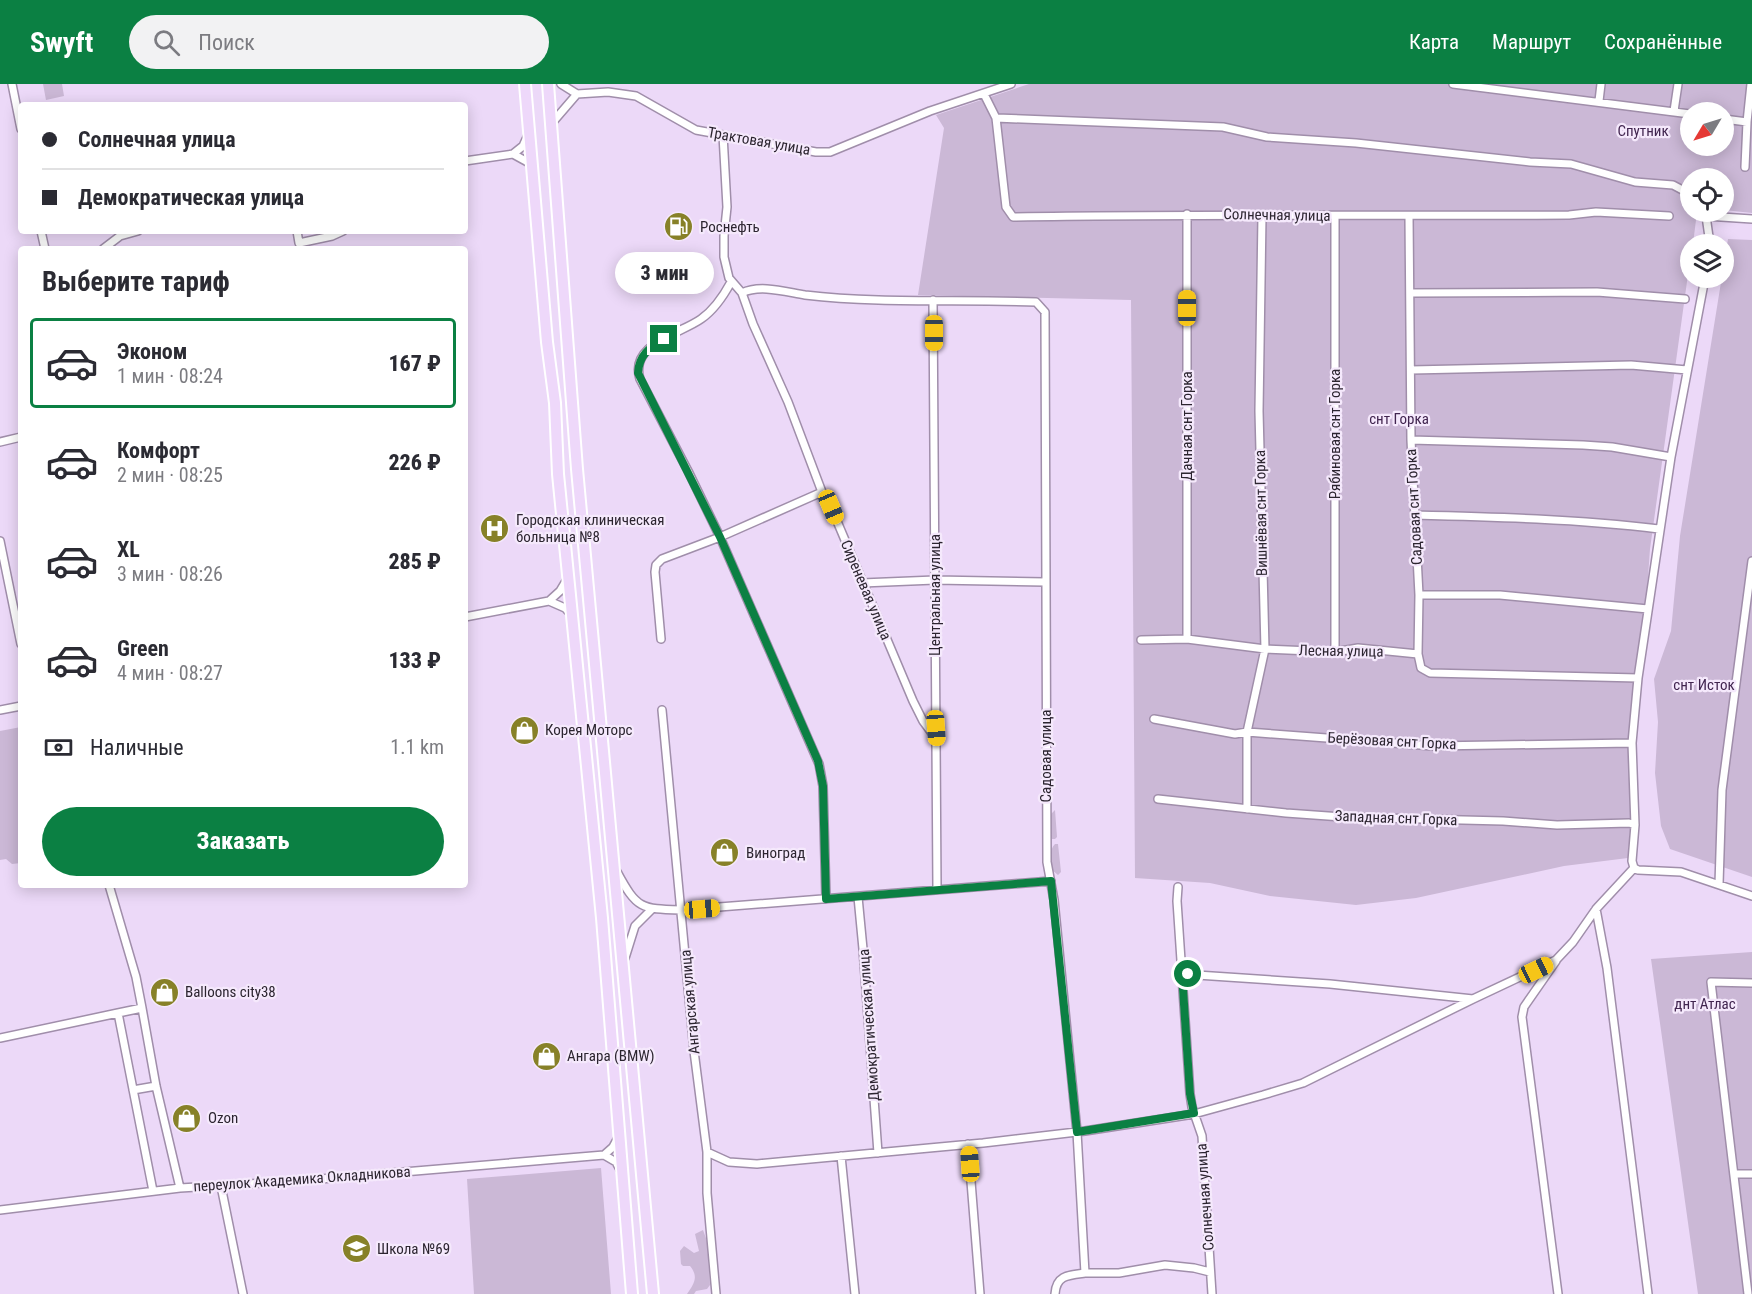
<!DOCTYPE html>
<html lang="ru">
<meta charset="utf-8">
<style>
body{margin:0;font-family:"Roboto Condensed",sans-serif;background:#f2f2f3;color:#2b2b33;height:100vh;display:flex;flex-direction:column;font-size:22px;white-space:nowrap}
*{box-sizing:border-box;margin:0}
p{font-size:20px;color:#7c7c81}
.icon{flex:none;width:33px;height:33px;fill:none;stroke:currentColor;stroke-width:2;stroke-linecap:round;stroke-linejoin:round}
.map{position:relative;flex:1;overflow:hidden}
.details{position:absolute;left:18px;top:162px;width:450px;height:642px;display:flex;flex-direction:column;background:#fff;border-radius:6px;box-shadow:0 3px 15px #0003}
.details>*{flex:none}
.hud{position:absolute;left:18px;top:18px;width:450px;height:132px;border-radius:6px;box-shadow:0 3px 15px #0003;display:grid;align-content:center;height:132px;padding:0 24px;background:#fff}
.needle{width:39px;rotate:232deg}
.buttons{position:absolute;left:1680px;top:18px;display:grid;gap:12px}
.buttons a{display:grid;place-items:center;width:54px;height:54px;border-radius:50%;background:#fff;box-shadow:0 3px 15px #0003;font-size:30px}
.end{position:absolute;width:27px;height:27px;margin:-14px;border:8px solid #0b8043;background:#fff;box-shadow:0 0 0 3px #fff}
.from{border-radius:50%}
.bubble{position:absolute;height:42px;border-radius:21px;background:#fff;box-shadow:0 3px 15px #0003;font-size:20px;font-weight:800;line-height:42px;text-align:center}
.car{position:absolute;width:18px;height:36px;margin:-18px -9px;border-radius:8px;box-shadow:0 0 4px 2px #0007;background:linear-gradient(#f5c518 24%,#345 0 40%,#f5c518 0 76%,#345 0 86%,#f5c518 0)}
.hud b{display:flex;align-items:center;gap:21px;height:57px;font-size:22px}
.hud b+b{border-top:2px solid #e1e1e2}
.hud i{width:15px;height:15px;background:#2b2b33}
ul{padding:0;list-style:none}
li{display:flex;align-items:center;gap:18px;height:90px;margin:0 12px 9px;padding:0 12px;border:3px solid transparent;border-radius:6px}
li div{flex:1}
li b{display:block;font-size:22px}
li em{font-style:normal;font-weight:800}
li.current{border-color:#0b8043}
li>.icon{width:54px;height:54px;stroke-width:1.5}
h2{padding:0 24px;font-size:27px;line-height:72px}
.pay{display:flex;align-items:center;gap:15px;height:66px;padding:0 24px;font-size:22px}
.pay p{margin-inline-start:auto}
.action{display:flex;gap:12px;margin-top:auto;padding:12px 24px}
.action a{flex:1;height:69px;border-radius:36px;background:#0b8043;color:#fff;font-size:24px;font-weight:800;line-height:69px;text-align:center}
header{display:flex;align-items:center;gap:36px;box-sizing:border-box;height:84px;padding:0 30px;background:#0b8043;color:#fff}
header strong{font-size:28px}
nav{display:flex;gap:33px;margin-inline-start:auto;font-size:21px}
.search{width:420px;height:54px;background:#f2f2f3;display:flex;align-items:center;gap:15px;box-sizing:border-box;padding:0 21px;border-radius:33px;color:#7c7c81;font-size:22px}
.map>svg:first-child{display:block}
.green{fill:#cbb8d6;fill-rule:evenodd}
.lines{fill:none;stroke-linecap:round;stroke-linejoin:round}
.minor-casing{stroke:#a08eaa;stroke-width:10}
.primary-casing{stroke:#fff;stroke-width:14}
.minor{stroke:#fff;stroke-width:7}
.primary{stroke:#eed8fa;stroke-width:10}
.route{stroke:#0b8043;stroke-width:8}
.labels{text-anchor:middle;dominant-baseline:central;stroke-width:4.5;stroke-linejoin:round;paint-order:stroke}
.park-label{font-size:15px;fill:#41254f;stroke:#f5e9fc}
.street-label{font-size:15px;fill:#2c2530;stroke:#f5e9fc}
.poi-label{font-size:15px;fill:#2c2530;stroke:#f5e9fc;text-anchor:start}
</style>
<header>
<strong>Swyft</strong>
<div class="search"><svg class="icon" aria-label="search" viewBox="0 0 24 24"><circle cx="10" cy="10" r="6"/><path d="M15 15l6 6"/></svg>Поиск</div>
<nav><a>Карта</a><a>Маршрут</a><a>Сохранённые</a></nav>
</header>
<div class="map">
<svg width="1752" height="1210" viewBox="0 0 1752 1210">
<rect width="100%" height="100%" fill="#ecd9f8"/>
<path class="green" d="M 43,0 L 62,0 L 64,12 L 46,16 Z
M 1029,0 L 1752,0 L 1752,129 L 1724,126 L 1724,94 L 1690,94 L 1690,128 L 1697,128 L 1693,160 L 1690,160 L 1690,176 L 1650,465 L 1628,774 L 1564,782 L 1416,814 L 1356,821 L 1270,812 L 1210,799 L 1135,794 L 1131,216 L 918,211 L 944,44 L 936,31 ZM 1690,28 L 1724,28 L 1724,62 L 1690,62 Z
M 1728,155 L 1752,156 L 1752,793 L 1670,765 L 1661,742 L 1655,689 L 1658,638 L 1654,595 L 1671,547 L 1680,452 Z
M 21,643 L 21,779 L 12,780 L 6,775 L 0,776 L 0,647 Z
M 1055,726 L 1057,753 L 1055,755 L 1052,755 L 1050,752 L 1050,731 Z
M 1055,760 L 1058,760 L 1061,788 L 1058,791 L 1052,786 C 1052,776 1048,767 1055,760 Z
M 1752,868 L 1752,1210 L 1698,1210 L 1651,875 Z
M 601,1084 L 611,1210 L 474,1210 L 467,1095 Z
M 703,1146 L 707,1157 L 710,1201 L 707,1205 L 696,1207 L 694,1210 L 687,1210 C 694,1200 699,1193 690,1182 L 683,1182 L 681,1180 L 680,1167 L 684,1162 L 694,1169 L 699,1167 L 695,1150 Z"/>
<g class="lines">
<defs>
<path id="minor" d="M 12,0 L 21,45
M 561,0 L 577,10
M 1453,0 L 1690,30
M 577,10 L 608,8 L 636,12 L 696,46 L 816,68 L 830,68 L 930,27 L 1011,0
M 984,10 L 996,34 L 1006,123 L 1013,133 C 1199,130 1384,132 1569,131 L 1596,128 L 1669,132
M 1599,17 L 1601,0
M 1674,27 L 1678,0
M 996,34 L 1223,43 L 1267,53 L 1356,59 L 1530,78 L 1571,80 L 1635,98 L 1673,101 L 1690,110
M 1724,35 L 1747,38
M 552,39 L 577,10
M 723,51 L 727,123 L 724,152 L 724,173 L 729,194 L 742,209
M 513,70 L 523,62 L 528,51
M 465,77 L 513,70 L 533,81
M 1745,83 L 1747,38 L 1751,0
M 1703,128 L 1706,132 L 1752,135
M 1335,132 L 1335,568
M 1409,132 L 1411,356 L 1419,511 L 1418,570
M 1706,132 L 1710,160
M 41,147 L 45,165
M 297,147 L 299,159 L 332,152 L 343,147
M 103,165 L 120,152 L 138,147
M 1411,209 L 1597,208 L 1685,215
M 933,216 L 937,805
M 1411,286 L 1631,281 L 1687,286
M 1411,356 L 1583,361 L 1612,363 L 1671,373
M 0,358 L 21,353
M 822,408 L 720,453 L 819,680 L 823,702 L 826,815
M 1414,431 C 1496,433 1578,435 1659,445
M 0,457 L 21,560
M 862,499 L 935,496 L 1045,498
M 1419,511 L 1500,511 L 1648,525
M 549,517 L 560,507 L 566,497
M 465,533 L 549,517 L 565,524 L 571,530
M 661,555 L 655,488 L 656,481 L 662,475 L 720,453 L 688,387 L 640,295 C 629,260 680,250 701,235 C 714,226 724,211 731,198
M 1187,555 L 1187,130
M 1141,556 L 1187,555 L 1265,565 L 1335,568 L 1358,564 L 1418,570 L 1421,584 L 1430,589 L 1638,594
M 0,626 L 21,622
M 662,626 L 694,967 L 707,1068 L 707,1109 L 716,1210
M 1154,635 L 1235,650 L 1247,648 L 1433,662 L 1632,659
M 937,656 L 923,637 L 913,617 L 831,423 L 822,408 L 788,318 L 753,240 L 742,209 C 760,200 786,208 805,211 C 882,220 959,215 1036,218 L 1045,228 L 1047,778 L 1054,816 L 1077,1048 L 1085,1189 C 1069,1191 1056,1191 1055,1210
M 1158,715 L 1286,729 L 1342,733 L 1503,737 L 1557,741 L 1629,739 L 1635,741
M 1247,725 L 1247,648 L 1265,565 L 1259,327 L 1262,132
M 1634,784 L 1632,777 L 1635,741 L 1632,659 L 1638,594 L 1671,373 L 1705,194
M 1634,784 L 1596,825 L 1607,884 L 1648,1210
M 1634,784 L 1638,786 L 1681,788 L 1752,812
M 617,788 C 637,825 641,825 681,826 L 1051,797
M 1719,800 L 1722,706 L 1752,477
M 109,801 L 136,893 L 142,924 L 118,929
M 1178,803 L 1177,817 L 1190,1010 L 1192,1023 L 1202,1052 L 1212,1210
M 858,813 L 863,865 L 878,1069
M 625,874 L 635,842 L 652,825
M 1556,877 L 1524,923 L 1522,933 L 1558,1210
M 1182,890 L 1330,900 L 1473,915
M 142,924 L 156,1002 L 180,1104
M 0,954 L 118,929 L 153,1107
M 133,1006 L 156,1002
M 968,1060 L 980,1210
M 707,1068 L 729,1078 L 757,1080 L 983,1059 L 1085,1047 L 1194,1030 L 1263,1011 L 1303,999 L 1473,915 L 1556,876 L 1573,858 L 1596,825
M 604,1071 L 616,1078 L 621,1087
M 604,1071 L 613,1063 L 619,1052
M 841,1072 L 855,1210
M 1734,1090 L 1752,1090
M 221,1102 L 243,1210
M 0,1126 L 180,1104 L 297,1097 L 604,1071
M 1085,1189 L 1119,1189 L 1165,1181 L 1194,1184 L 1210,1188
M 1748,1210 L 1711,898 L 1752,899"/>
<path id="primary" d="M 525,0 L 547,258 L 555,319 L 558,390 L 602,834 L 632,1210
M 548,0 L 577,385 L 653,1210"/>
</defs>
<use href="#minor" class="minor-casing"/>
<use href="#primary" class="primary-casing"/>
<use href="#minor" class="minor"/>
<use href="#primary" class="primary"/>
</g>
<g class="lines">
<path class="route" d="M 664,255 C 649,264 639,271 638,289 L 720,453 L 818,677 L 823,702 L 826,815 L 1051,797 L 1077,1048 L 1194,1029 L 1190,1010 L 1182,890 L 1188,890"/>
</g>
<defs>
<symbol id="fuel-disc" viewBox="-11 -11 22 22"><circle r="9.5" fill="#878128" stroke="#f5e9fc"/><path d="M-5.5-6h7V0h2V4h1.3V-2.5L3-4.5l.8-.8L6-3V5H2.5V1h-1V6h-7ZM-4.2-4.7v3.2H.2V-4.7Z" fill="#fff"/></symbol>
<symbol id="hospital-disc" viewBox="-11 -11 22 22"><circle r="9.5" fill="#878128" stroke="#f5e9fc"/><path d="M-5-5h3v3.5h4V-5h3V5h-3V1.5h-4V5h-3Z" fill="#fff"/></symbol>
<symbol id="shop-disc" viewBox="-11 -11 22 22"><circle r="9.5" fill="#878128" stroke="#f5e9fc"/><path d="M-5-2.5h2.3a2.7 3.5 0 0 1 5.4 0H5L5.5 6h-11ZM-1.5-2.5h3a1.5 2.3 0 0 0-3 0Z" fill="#fff"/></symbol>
<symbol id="school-disc" viewBox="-11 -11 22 22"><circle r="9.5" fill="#878128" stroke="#f5e9fc"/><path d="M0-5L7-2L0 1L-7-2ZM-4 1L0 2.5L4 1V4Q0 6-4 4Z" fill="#fff"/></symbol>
</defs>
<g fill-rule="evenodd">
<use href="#fuel-disc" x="662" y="126" width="33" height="33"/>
<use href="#hospital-disc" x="478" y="428" width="33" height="33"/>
<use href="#shop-disc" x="508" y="630" width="33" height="33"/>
<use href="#shop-disc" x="708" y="752" width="33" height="33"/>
<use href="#shop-disc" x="148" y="892" width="33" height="33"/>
<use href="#shop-disc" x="530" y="956" width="33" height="33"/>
<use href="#shop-disc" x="170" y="1018" width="33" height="33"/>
<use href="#school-disc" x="340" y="1148" width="33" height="33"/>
</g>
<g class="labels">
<g class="park-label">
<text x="1643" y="47">Спутник</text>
<text x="1399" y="335">снт Горка</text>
<text x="1704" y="601">снт Исток</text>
<text x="1705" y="920">днт Атлас</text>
</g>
<g class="street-label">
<text transform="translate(759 57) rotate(10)">Трактовая улица</text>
<text transform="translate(1277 131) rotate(1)">Солнечная улица</text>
<text transform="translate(1187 342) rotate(-90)">Дачная снт Горка</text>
<text transform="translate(1335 350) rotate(-90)">Рябиновая снт Горка</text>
<text transform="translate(1414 423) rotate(-93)">Садовая снт Горка</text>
<text transform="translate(1261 429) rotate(-91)">Вишнёвая снт Горка</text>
<text transform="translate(866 506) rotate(67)">Сиреневая улица</text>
<text transform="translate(935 511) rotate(-90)">Центральная улица</text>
<text transform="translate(1341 567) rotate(1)">Лесная улица</text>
<text transform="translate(1392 657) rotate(3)">Берёзовая снт Горка</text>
<text transform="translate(1046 672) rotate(-90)">Садовая улица</text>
<text transform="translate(1396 734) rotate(2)">Западная снт Горка</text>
<text transform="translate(690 918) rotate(-95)">Ангарская улица</text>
<text transform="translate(869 941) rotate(-94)">Демократическая улица</text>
<text transform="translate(302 1095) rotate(-4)">переулок Академика Окладникова</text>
<text transform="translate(1205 1113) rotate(-94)">Солнечная улица</text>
</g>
<g class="poi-label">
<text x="700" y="143">Роснефть</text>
<text x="516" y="436">Городская клиническая<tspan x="516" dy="17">больница №8</tspan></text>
<text x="545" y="646">Корея Моторс</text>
<text x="746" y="769">Виноград</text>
<text x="185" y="908">Balloons city38</text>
<text x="567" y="972">Ангара (BMW)</text>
<text x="208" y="1034">Ozon</text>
<text x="377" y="1165">Школа №69</text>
</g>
</g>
</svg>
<div class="buttons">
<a><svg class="needle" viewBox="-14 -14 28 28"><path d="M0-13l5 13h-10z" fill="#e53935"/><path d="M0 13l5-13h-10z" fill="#7c7c81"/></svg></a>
<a><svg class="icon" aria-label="locate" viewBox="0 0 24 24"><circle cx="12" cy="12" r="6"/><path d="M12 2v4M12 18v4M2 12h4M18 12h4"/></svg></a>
<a><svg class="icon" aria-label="layers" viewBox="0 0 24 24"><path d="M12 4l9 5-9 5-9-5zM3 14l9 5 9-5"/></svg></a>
</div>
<i class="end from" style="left:1188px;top:890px"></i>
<i class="end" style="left:664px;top:255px"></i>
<div class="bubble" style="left:615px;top:168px;width:99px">3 мин</div>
<i class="car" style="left:1187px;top:224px;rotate:0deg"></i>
<i class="car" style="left:934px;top:249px;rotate:180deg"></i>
<i class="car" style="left:831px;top:423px;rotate:157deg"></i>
<i class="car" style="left:936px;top:644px;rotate:176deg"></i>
<i class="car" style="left:702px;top:825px;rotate:85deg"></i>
<i class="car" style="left:1536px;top:886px;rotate:65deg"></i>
<i class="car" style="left:970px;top:1080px;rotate:356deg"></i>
<div class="hud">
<b><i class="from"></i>Солнечная улица</b>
<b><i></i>Демократическая улица</b>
</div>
<section class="details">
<h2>Выберите тариф</h2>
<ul>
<li class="current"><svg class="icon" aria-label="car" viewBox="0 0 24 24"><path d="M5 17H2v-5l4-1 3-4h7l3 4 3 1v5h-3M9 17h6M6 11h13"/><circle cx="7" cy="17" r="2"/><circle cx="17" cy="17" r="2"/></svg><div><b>Эконом</b><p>1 мин · 08:24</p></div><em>167 ₽</em></li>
<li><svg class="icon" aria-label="car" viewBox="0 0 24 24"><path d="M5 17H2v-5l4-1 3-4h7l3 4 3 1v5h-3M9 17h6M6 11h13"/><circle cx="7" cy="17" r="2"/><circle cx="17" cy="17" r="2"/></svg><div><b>Комфорт</b><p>2 мин · 08:25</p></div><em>226 ₽</em></li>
<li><svg class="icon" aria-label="car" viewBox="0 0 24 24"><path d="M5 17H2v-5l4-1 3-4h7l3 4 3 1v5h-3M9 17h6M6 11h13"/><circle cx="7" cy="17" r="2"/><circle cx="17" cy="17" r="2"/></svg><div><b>XL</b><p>3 мин · 08:26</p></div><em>285 ₽</em></li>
<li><svg class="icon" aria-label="car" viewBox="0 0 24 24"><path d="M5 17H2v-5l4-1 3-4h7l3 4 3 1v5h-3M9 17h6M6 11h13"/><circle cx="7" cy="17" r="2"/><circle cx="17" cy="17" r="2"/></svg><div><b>Green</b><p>4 мин · 08:27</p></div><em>133 ₽</em></li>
</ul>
<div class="pay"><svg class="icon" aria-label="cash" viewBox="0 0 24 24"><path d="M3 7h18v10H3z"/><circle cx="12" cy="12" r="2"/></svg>Наличные<p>1.1 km</p></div>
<div class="action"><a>Заказать</a></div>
</section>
</div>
